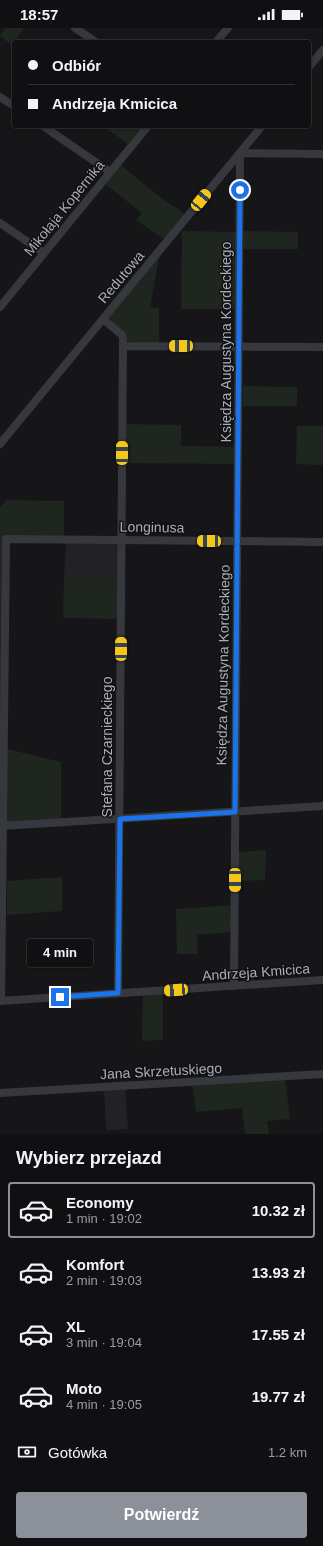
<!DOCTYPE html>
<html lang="pl">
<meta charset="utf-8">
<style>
body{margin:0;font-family:Helvetica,sans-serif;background:#19191b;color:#f1f3f6;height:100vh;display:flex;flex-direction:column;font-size:15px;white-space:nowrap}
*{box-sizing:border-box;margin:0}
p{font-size:13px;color:#9c9d9f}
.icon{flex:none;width:22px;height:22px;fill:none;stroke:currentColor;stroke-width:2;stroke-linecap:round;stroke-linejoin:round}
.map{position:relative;height:1106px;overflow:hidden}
.side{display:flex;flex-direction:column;background:#101012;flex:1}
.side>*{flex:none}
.hud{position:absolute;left:12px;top:12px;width:299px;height:88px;border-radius:4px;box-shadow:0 2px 6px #0003,0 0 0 1px #303032;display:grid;align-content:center;height:88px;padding:0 16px;background:#101012}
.end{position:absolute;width:18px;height:18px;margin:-9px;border:5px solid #1a73e8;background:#fff;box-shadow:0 0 0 2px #fff}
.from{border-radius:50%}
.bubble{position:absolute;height:28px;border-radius:4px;background:#101012;box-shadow:0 2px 6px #0003,0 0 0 1px #303032;font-size:13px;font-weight:800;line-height:28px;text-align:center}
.car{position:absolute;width:12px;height:24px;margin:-12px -6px;border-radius:5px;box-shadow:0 0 3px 1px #0007;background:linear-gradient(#f5c518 24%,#345 0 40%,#f5c518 0 76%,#345 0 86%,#f5c518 0)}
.hud b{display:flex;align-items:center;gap:14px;height:38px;font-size:15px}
.hud b+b{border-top:1px solid #303032}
.hud i{width:10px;height:10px;background:#f1f3f6}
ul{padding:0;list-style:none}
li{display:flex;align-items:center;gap:12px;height:56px;margin:0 8px 6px;padding:0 8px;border:2px solid transparent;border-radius:4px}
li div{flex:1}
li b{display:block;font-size:15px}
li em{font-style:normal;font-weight:800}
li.current{border-color:#8c9099}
li>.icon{width:36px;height:36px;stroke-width:1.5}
h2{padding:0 16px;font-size:18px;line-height:48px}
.pay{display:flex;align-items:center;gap:10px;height:44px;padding:0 16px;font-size:15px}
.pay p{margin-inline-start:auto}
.cta{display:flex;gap:8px;margin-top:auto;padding:8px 16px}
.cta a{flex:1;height:46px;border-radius:4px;background:#8c9099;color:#fff;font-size:16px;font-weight:800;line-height:46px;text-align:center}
.status{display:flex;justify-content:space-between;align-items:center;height:28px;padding:0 20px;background:#101012;direction:ltr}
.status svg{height:11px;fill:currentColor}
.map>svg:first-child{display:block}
.built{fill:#222225}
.green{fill:#1e261f}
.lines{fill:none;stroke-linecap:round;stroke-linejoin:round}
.minor{stroke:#37383d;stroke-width:8}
.route{stroke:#1a73e8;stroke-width:5}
.labels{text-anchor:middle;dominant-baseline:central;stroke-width:3;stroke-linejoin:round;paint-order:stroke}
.street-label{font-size:14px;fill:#a8adb8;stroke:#111113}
</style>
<div class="status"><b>18:57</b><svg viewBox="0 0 49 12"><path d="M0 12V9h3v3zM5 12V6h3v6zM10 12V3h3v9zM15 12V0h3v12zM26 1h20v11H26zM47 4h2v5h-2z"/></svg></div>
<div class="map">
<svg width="323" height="1106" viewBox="0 0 323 1106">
<rect width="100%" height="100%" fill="#161618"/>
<path class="built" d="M 66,514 L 119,515 L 119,551 L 64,551 Z
M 125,1060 L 128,1101 L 106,1102 L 104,1062 Z"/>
<path class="green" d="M 5,0 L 24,0 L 12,17 L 0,8 Z
M 103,98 L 142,98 L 128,116 Z
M 121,137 L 156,166 L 185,186 L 164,211 L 136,192 L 142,185 L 105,156 Z
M 182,203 L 238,204 L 237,281 L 181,281 Z
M 243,203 L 298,204 L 298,221 L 243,221 Z
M 159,229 L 150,280 L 159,280 L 159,315 L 134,315 L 127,313 L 110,293 L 109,290 Z
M 243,358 L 297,359 L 297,378 L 243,378 Z
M 126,396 L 181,397 L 181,418 L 236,419 L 236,436 L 126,435 Z
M 297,398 L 323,398 L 323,437 L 296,436 Z
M 7,472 L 64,473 L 64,510 L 6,509 L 0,713 L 0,480 Z
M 64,551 L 119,551 L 119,591 L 63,590 Z
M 7,721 L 61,734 L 61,791 L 6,795 Z
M 266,822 L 265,852 L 238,853 L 238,824 Z
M 62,849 L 62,883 L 7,887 L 7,853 Z
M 232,877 L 233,904 L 197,907 L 198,926 L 177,926 L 176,881 Z
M 163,965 L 163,1012 L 142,1013 L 143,966 Z
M 285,1050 L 290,1091 L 267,1093 L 269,1106 L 245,1106 L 242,1080 L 196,1084 L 192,1056 Z"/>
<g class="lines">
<path class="minor" d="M 75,0 L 96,14
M 216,14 L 228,0
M 309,39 L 323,22
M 0,69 L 14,78
M 43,98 L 110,144
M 0,195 L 44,225
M 0,279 L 148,98
M 103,291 L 122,307 L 123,310 L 118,965
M 123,318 L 323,319
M 0,416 L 262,98
M 0,798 L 323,778
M 234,958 L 240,125 L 323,126
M 0,973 L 323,952
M 1,973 L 6,511 L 323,514
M 0,1065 L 323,1046"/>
</g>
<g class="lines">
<path class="route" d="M 60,969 L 118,965 L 120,791 L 235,784 L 240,162"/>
</g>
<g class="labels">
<g class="street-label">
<text transform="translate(64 180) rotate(-51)">Mikołaja Kopernika</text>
<text transform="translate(121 249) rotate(-50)">Redutowa</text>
<text transform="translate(226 314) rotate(-90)">Księdza Augustyna Kordeckiego</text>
<text transform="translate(152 499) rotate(1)">Longinusa</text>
<text transform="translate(223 637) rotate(-89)">Księdza Augustyna Kordeckiego</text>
<text transform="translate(107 719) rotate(-90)">Stefana Czarnieckiego</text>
<text transform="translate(256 944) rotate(-4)">Andrzeja Kmicica</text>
<text transform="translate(161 1043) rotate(-3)">Jana Skrzetuskiego</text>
</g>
</g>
</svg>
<i class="end from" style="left:240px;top:162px"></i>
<i class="end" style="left:60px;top:969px"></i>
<div class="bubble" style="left:27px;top:911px;width:66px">4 min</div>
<i class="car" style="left:201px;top:172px;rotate:39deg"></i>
<i class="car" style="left:181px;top:318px;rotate:270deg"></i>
<i class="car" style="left:122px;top:425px;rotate:0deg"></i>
<i class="car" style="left:209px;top:513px;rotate:271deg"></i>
<i class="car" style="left:121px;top:621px;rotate:0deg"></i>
<i class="car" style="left:235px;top:852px;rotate:180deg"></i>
<i class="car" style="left:176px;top:962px;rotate:266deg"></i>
<div class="hud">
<b><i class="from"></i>Odbiór</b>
<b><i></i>Andrzeja Kmicica</b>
</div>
</div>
<section class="side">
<h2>Wybierz przejazd</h2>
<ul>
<li class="current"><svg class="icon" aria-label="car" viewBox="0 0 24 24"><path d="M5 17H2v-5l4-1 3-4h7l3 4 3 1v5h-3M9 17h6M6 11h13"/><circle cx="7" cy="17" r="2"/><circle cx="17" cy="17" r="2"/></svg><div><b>Economy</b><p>1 min · 19:02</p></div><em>10.32 zł</em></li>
<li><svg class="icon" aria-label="car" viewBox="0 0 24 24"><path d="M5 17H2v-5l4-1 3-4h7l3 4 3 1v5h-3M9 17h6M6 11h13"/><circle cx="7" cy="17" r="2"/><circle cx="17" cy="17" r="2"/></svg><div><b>Komfort</b><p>2 min · 19:03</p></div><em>13.93 zł</em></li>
<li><svg class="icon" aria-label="car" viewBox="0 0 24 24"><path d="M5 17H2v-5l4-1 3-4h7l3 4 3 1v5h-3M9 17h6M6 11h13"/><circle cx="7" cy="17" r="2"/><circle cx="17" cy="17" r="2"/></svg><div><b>XL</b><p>3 min · 19:04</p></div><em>17.55 zł</em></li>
<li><svg class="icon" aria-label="car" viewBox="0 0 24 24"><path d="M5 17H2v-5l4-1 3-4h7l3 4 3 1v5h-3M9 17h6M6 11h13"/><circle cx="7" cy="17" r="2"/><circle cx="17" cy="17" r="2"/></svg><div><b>Moto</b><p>4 min · 19:05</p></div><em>19.77 zł</em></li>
</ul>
<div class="pay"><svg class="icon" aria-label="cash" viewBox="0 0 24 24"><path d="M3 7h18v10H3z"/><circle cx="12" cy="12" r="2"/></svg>Gotówka<p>1.2 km</p></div>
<div class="cta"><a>Potwierdź</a></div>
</section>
